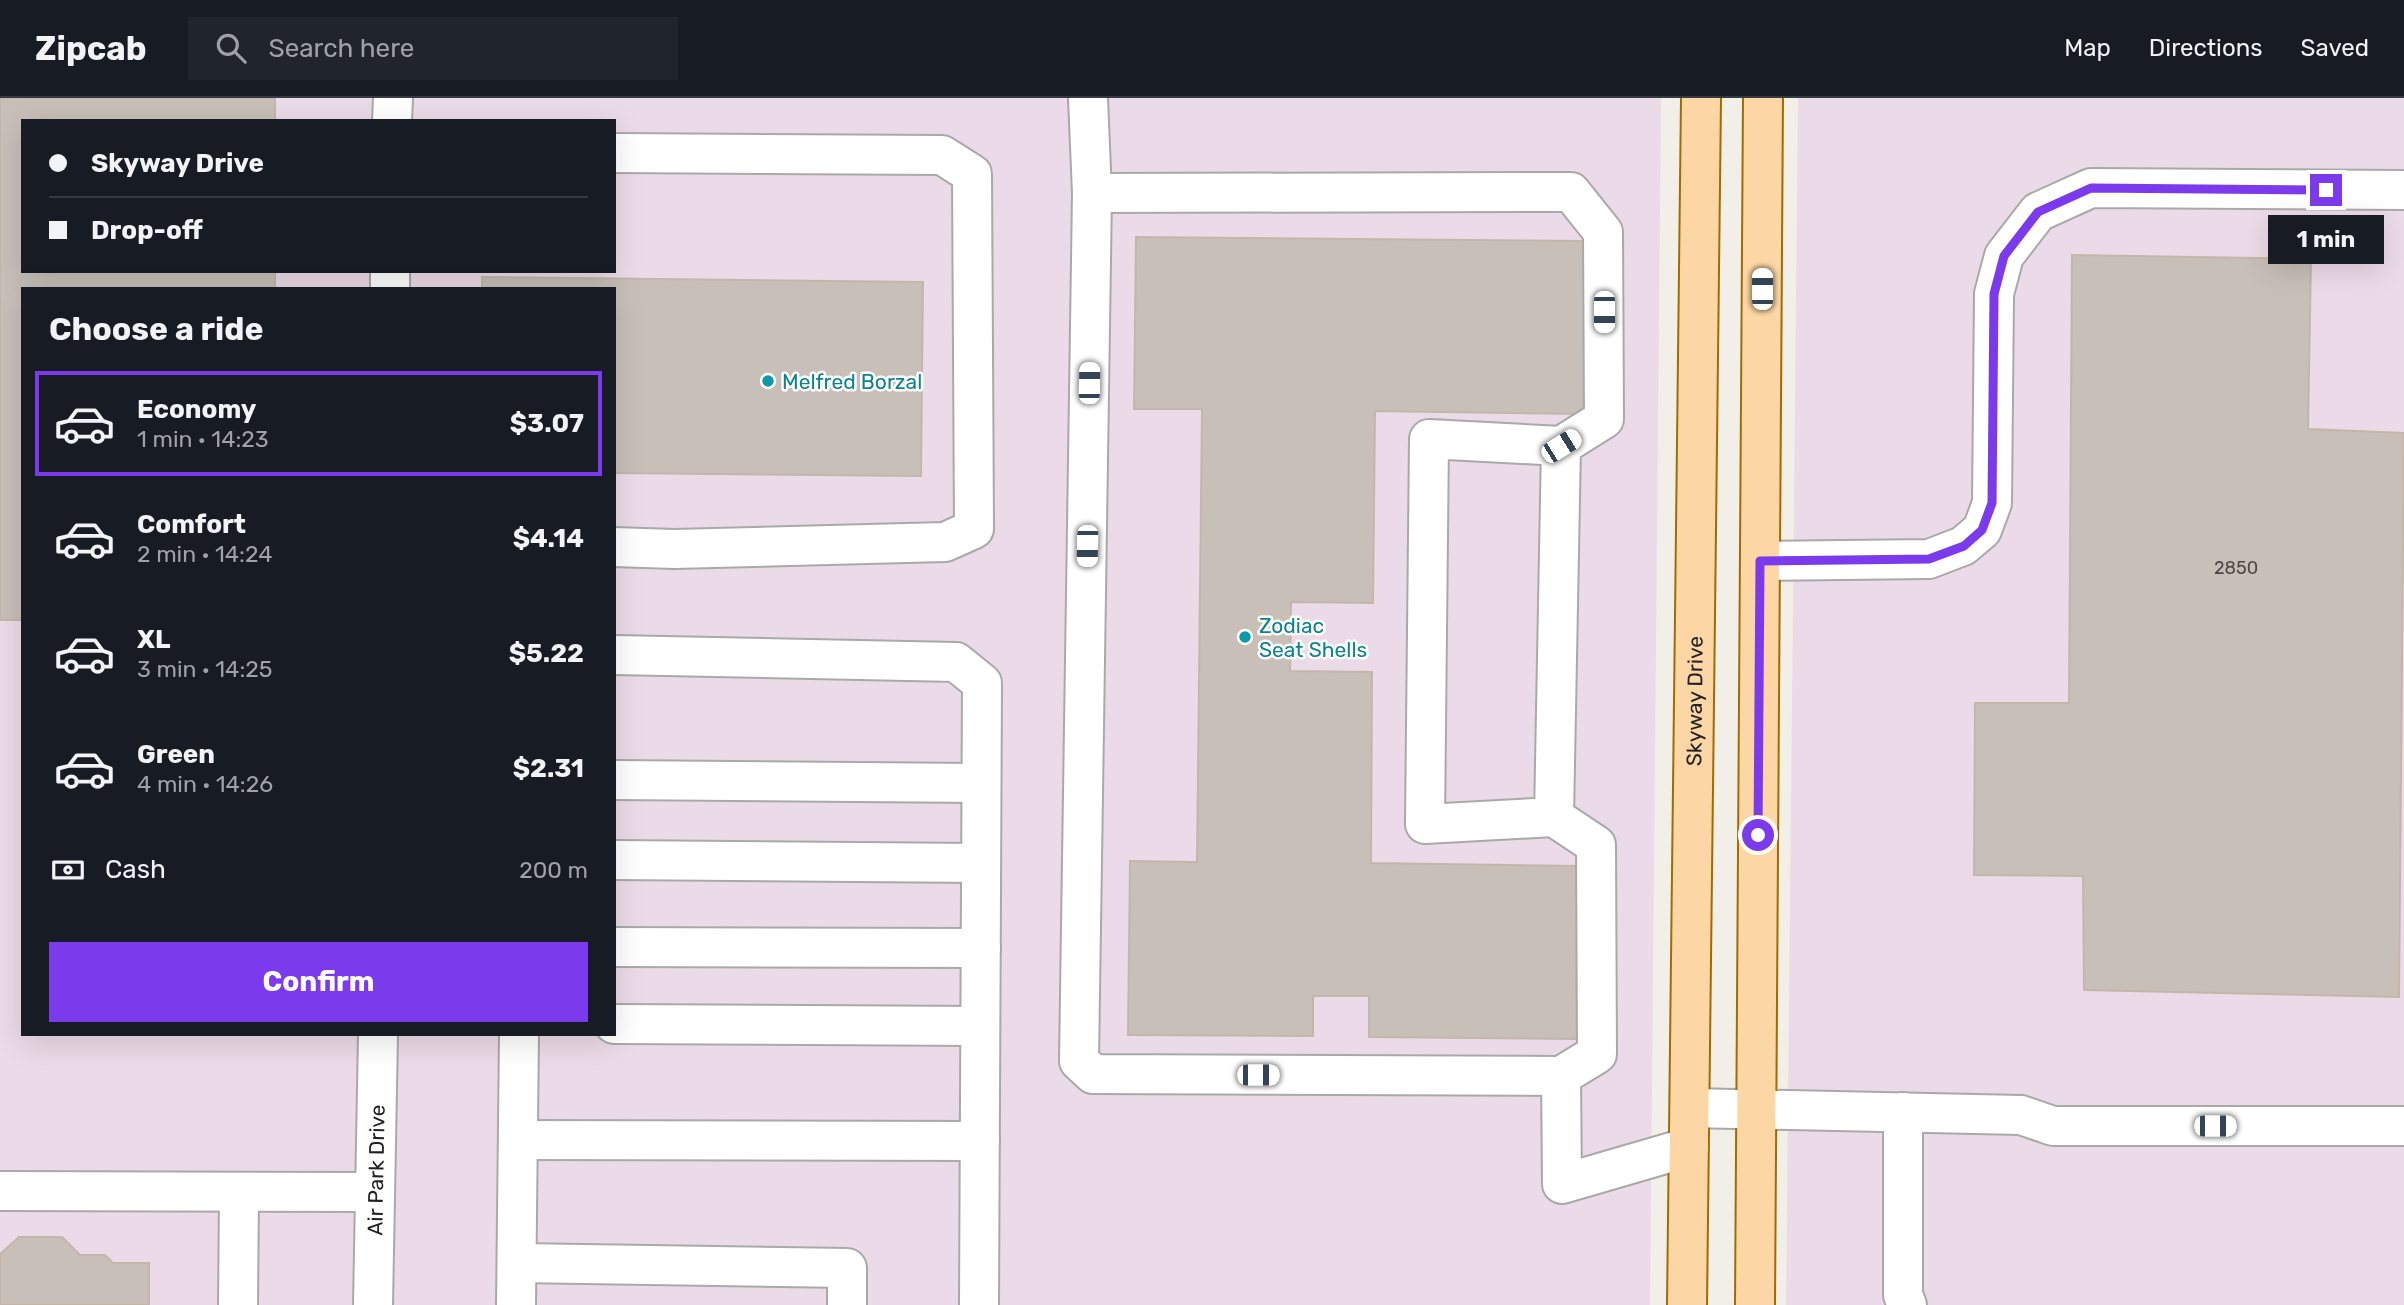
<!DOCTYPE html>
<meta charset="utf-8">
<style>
body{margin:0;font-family:Rubik,sans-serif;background:#20242c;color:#f1f3f6;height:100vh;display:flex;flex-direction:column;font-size:26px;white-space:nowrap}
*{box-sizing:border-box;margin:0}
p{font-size:23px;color:#9ea1a6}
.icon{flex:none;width:38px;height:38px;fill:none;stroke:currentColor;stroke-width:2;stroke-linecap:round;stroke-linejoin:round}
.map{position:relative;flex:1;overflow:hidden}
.sheet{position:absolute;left:21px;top:189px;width:595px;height:749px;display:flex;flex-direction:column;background:#171b24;border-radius:0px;box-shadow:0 7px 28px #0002}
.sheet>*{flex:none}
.guide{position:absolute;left:21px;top:21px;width:595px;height:154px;border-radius:0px;box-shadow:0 7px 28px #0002;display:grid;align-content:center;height:154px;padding:0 28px;background:#171b24}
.end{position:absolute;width:32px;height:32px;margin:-16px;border:9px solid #7c3aed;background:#fff;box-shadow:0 0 0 4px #fff}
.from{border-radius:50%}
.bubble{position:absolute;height:49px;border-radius:0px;background:#171b24;box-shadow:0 7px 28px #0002;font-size:23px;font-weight:700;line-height:49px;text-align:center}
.car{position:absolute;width:21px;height:42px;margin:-21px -10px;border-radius:9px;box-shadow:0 0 5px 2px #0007;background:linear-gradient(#fff 24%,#345 0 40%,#fff 0 76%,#345 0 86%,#fff 0)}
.guide b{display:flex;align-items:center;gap:24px;height:66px;font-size:26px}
.guide b+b{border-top:2px solid #363941}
.guide i{width:18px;height:18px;background:#f1f3f6}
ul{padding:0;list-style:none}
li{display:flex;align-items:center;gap:21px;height:105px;margin:0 14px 10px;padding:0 14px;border:4px solid transparent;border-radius:0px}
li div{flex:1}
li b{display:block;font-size:26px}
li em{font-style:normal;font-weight:700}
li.active{border-color:#7c3aed}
li>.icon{width:63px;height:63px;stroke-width:1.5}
h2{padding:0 28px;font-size:32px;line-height:84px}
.pay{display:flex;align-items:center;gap:18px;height:77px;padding:0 28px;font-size:26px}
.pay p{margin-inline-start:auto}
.button{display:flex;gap:14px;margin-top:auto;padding:14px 28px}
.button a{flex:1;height:80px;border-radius:0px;background:#7c3aed;color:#fff;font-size:28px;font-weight:700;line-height:80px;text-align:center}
header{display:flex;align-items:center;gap:42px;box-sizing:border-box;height:98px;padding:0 35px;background:#171b24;border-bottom:2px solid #363941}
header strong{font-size:33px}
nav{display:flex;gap:38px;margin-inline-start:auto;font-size:24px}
.search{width:490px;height:63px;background:#20242c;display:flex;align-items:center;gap:18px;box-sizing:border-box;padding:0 24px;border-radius:0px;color:#9ea1a6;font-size:26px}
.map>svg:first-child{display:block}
.industrial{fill:#ebdbe8;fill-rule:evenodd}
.building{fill:#c7bfb8;stroke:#c4b6ab;stroke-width:2}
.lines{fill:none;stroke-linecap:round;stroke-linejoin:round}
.minor-casing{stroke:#a9a9a9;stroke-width:42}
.major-casing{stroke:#a06b00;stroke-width:42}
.minor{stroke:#fff;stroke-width:38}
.major{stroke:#fcd6a4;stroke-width:38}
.route{stroke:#7c3aed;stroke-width:9}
.culture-dot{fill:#0f9aa8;stroke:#fff;stroke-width:2.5}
.labels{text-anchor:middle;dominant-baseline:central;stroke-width:5;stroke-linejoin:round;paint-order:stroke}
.number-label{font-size:18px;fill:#4b4948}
.culture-label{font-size:21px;fill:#0d838f;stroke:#fff;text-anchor:start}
.street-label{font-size:21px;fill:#222;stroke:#fff}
</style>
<header>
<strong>Zipcab</strong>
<div class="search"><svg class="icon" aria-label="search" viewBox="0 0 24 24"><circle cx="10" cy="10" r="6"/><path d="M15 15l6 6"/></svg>Search here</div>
<nav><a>Map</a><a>Directions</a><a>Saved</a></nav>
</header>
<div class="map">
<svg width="2404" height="1207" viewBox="0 0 2404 1207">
<rect width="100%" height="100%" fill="#f2efe9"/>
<path class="industrial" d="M 0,0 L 1661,0 L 1650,1207 L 0,1207 ZM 23,23 L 614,23 L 614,173 L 23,173 ZM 23,191 L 614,191 L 614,936 L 23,936 Z
M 1798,0 L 2404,0 L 2404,1207 L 1786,1207 Z"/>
<path class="building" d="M 0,0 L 275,0 L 275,23 L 23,23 L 23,173 L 275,173 L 275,191 L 23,191 L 23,522 L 0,522 Z
M 1136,139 L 1585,143 L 1583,316 L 1375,313 L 1373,505 L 1291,504 L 1290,573 L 1372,574 L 1371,765 L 1579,768 L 1577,941 L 1369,939 L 1369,898 L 1313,898 L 1313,938 L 1128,937 L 1130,763 L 1197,764 L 1202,311 L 1134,311 Z
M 2072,157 L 2311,161 L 2308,331 L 2404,335 L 2399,899 L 2084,892 L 2083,778 L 1974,777 L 1975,605 L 2069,605 Z
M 482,179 L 923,184 L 921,378 L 614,375 L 614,191 L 482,191 Z
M 19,1139 L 62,1139 L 80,1157 L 105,1157 L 113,1165 L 149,1165 L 149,1207 L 0,1207 L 0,1156 Z"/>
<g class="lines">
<defs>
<g id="minor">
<path d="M 1088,0 L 1092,95 L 1079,963 L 1093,976 L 1561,978 L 1597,956 L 1596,747 L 1554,719 L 1561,348 L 1604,321 L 1603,134 L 1571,94 L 1092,95"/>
<path d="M 392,23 L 393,0"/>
<path d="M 614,55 L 942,57 L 972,76 L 974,431 L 945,444 L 674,451 L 614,449"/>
<path d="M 390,191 L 390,173"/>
<path d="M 1760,463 L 1929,461 L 1963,448 L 1982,432 L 1992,405 L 1994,196 L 2004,158 L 2038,114 L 2091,90 L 2404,92"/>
<path d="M 614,557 L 956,564 L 982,585 L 979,1207"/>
<path d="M 614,682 L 981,685"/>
<path d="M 1554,719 L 1425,726 L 1429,341 L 1561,348"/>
<path d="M 614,762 L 981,765"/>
<path d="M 614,849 L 981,850"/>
<path d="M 614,926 L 980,928"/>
<path d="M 1561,978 L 1562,1086 L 1689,1049"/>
<path d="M 1690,1010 L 2021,1017 L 2053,1028 L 2404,1028"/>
<path d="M 1903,1014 L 1903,1197 L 1907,1207"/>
<path d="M 518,1042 L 980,1043"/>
<path d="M 0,1093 L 375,1094"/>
<path d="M 517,1165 L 847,1170 L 847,1207"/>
<path d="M 238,1207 L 239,1096"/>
<path id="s1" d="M 373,1207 L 378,936"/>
<path d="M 516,1207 L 519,936"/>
</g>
<g id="major">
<path id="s2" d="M 1687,1207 L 1701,0"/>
<path d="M 1755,1207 L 1763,0"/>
</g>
</defs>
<use href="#minor" class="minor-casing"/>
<use href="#major" class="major-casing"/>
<use href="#minor" class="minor"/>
<use href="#major" class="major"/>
</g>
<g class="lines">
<path class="route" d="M 1758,737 L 1760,463 L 1929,461 L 1964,448 L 1982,432 L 1992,405 L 1994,196 L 2004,158 L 2038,114 L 2091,90 L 2326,92"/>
</g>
<g class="culture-dot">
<circle cx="768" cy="283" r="7"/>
<circle cx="1245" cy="539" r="7"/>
</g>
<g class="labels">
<g class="number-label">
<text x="2236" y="470">2850</text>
</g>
<g class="culture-label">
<text x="782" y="283">Melfred Borzal</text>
<text x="1259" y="527">Zodiac<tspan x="1259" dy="24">Seat Shells</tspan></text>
</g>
<g class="street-label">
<text stroke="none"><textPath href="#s2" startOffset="604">Skyway Drive</textPath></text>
<text stroke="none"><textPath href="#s1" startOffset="135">Air Park Drive</textPath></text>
</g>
</g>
</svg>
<i class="end from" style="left:1758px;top:737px"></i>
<i class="end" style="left:2326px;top:92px"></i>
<div class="bubble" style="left:2268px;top:117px;width:116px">1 min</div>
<i class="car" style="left:1762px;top:191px;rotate:0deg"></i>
<i class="car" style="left:1604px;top:214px;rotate:180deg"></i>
<i class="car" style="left:1089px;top:285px;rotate:1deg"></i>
<i class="car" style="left:1561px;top:348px;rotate:58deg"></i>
<i class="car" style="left:1087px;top:448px;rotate:181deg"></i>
<i class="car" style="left:1258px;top:977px;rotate:90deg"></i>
<i class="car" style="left:2215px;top:1028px;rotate:90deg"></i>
<div class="guide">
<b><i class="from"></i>Skyway Drive</b>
<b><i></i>Drop-off</b>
</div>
<section class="sheet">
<h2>Choose a ride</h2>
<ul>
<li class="active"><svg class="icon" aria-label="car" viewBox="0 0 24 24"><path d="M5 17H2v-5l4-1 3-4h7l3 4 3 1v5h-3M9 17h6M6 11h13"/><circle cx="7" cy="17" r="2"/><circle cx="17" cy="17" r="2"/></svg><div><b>Economy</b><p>1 min · 14:23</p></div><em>$3.07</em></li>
<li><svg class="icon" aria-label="car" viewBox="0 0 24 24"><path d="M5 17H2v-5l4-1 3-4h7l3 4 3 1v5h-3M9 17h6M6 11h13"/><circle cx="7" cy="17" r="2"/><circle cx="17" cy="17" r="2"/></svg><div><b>Comfort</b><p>2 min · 14:24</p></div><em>$4.14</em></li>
<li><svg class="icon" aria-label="car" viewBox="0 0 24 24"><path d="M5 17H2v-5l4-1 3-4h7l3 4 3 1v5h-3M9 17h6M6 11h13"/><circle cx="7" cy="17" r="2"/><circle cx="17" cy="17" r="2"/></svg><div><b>XL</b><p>3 min · 14:25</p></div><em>$5.22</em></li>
<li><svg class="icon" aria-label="car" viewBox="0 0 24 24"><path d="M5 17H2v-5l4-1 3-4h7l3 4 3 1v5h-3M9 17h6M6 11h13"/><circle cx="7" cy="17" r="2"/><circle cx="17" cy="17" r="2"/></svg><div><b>Green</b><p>4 min · 14:26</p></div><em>$2.31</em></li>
</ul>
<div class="pay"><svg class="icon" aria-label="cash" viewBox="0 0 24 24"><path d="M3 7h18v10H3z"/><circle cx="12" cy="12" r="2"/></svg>Cash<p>200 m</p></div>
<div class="button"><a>Confirm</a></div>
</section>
</div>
